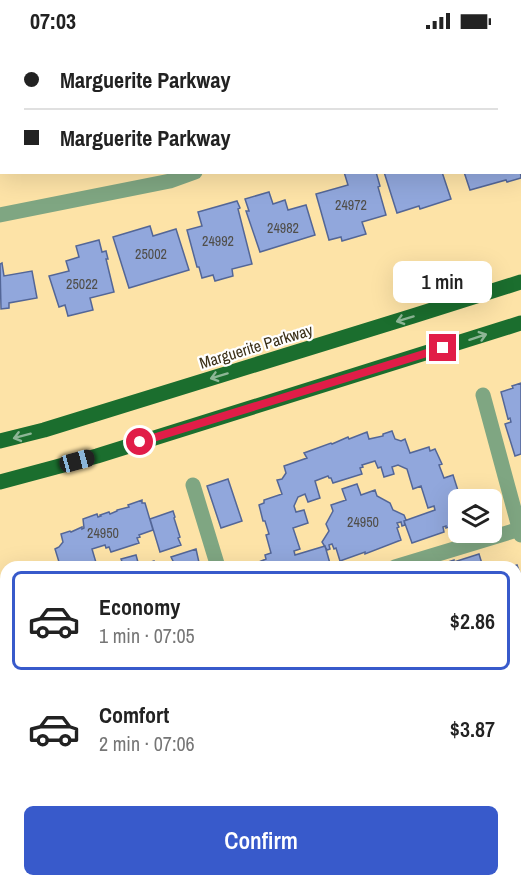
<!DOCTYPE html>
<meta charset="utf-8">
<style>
body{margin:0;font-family:"Archivo Narrow",sans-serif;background:#f6f6f6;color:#222;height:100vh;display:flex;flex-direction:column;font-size:22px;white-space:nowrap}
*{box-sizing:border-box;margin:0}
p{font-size:20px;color:#767676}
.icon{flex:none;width:33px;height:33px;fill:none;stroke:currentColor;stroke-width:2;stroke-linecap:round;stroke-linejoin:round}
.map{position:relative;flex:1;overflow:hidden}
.sheet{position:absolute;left:0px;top:519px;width:522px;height:326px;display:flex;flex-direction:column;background:#fff;border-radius:18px 18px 0 0;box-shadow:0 6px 24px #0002}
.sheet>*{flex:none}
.top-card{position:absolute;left:0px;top:0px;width:522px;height:132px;box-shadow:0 6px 24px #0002;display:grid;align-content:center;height:132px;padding:0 24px;background:#fff}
.fabs{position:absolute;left:448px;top:447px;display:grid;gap:12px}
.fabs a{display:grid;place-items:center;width:54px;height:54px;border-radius:9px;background:#fff;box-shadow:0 6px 24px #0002;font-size:30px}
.end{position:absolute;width:27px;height:27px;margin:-14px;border:8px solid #e11d48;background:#fff;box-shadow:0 0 0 3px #fff}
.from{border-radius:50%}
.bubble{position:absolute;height:42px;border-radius:9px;background:#fff;box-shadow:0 6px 24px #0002;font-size:20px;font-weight:600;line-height:42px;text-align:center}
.car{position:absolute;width:18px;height:36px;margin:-18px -9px;border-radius:8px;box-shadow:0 0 4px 2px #0007;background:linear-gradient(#222 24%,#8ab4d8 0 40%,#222 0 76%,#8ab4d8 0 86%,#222 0)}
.top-card b{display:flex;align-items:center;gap:21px;height:57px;font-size:22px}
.top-card b+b{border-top:2px solid #e0e0e0}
.top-card i{width:15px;height:15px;background:#222}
ul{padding:10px 0 0;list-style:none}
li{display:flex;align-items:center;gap:18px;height:99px;margin:0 12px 9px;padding:0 12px;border:3px solid transparent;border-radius:9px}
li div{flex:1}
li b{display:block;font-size:22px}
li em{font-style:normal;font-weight:600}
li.selected{border-color:#385acb}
li>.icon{width:54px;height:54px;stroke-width:1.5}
.primary-button{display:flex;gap:12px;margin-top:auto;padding:12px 24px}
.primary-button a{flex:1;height:69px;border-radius:9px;background:#385acb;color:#fff;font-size:24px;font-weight:600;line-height:69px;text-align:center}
.status{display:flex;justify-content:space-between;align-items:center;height:42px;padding:0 30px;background:#fff;direction:ltr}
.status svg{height:16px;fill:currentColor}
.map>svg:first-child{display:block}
.building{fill:#91a7dc;stroke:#536697;stroke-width:1.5}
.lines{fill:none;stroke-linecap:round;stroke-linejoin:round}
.service{stroke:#7fa682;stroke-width:9}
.minor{stroke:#7fa682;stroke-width:15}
.primary{stroke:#1b6e2e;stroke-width:15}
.oneway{stroke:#8db696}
.route{stroke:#e11d48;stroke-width:8}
.labels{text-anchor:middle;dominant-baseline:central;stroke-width:4.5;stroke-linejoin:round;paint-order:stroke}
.number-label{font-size:14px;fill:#504e49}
.street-label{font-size:16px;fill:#3b3018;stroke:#fff}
</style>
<div class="status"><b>07:03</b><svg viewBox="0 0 49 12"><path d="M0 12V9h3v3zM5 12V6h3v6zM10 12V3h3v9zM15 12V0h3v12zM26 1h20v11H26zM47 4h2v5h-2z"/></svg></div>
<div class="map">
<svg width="521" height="844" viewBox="0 0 521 844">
<rect width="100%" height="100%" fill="#fde3a7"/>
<path class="building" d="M 257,0 L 308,0 L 309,2 L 252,2 Z
M 321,0 L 371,0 L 366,2 L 321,2 Z
M 0,66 L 2,66 L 2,111 L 0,105 Z
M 520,127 L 521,136 L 507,140 L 506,138 L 470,148 L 464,130 L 520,130 Z
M 344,130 L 376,130 L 380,144 L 378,145 L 386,173 L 362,180 L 366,192 L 342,199 L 341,195 L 329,198 L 316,152 L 348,143 Z
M 384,130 L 442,130 L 451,157 L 420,167 L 419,164 L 397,171 Z
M 269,150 L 273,162 L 285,158 L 288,168 L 306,163 L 315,193 L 260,210 L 246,169 L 249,169 L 245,157 Z
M 237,159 L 240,166 L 238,167 L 252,222 L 232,227 L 233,234 L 215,239 L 213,233 L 202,236 L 199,225 L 197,225 L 187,188 L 202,184 L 198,170 Z
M 150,184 L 153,194 L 176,187 L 189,228 L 129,246 L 113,195 Z
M 99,198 L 102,210 L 106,209 L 108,217 L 106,217 L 114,250 L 90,256 L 93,268 L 68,274 L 65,263 L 59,265 L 49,234 L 69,229 L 66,219 L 79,215 L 76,204 Z
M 2,221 L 4,234 L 32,229 L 37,256 L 9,261 L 9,266 L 1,267 L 0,222 Z
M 521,341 L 521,412 L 515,414 L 505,382 L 511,380 L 510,376 L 508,377 L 501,350 L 513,346 L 512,344 Z
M 392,389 L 395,397 L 401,399 L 405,397 L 410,411 L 429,405 L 430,409 L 435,407 L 442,422 L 439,423 L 444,436 L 453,433 L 461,458 L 459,458 L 458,482 L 446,486 L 446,484 L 443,485 L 444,490 L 412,501 L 404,479 L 435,468 L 434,464 L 428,466 L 421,444 L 413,447 L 407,427 L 398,423 L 392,425 L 394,432 L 384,435 L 381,425 L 378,426 L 375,419 L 362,423 L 363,425 L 360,426 L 362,432 L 333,441 L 331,436 L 329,436 L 328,434 L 315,439 L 320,456 L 308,460 L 305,452 L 298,455 L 294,464 L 296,470 L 304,468 L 308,481 L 293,486 L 300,507 L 294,509 L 295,513 L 325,504 L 331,525 L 261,525 L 259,520 L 266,517 L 265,513 L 271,511 L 266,493 L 269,492 L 265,479 L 263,479 L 259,463 L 264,461 L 264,458 L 282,452 L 277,438 L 282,437 L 286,431 L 284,424 L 307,416 L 304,411 L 331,401 L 332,402 L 348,395 L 349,397 L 367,390 L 369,397 L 383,394 L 383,392 Z
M 228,437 L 242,479 L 221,486 L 207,444 Z
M 357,442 L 361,453 L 375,448 L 377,454 L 390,461 L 393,468 L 404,473 L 406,478 L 404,479 L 405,483 L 402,484 L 401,480 L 397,481 L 399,485 L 397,486 L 401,498 L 365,512 L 365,510 L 340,519 L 336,506 L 334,507 L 332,502 L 329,503 L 330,507 L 327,508 L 322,500 L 329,489 L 326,482 L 333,469 L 331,463 L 346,458 L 342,447 Z
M 142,458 L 142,461 L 145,461 L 153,488 L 139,493 L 140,495 L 137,496 L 139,501 L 111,510 L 109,505 L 106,506 L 105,503 L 92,507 L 97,524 L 94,525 L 84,525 L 82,521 L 75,523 L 74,525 L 43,525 L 59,520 L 55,507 L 59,505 L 63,500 L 61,492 L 70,489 L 71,490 L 82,485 L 82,487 L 84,486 L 83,477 L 97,472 L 98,475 L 101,474 L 100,473 L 109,470 L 110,472 L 117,469 L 117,468 L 129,465 L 128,463 Z
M 173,469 L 175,475 L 174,476 L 180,495 L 178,496 L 181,503 L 160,510 L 150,477 Z
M 196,507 L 200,525 L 176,525 L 171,515 Z
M 479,512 L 483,525 L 485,525 L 439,525 L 443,524 L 442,522 L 454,518 L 454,520 Z
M 136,513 L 139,524 L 154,519 L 156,525 L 124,525 L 121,517 Z
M 517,523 L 521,534 L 521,556 L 516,558 L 516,525 L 511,525 Z
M 521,567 L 521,602 L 516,604 L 516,569 Z
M 147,838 L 175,838 L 173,844 L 144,844 Z
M 202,838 L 254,838 L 263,844 L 203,844 Z
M 340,838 L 405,838 L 407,840 L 405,844 L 337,844 Z"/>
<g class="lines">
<path class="service" d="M 0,656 L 6,654
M 67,838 L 68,844"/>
<path class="minor" d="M 430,0 L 430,2
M 520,25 L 521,25
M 0,173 L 170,139 L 195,130
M 483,353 L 521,493
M 193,443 L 218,525
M 395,525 L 520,487
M 516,694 L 521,687
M 295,838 L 306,844
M 435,844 L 437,838"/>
<path class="primary" d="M 0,399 L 44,388 L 413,274 L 521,240
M 0,440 L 97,414 L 521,281"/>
</g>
<defs><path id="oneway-shaft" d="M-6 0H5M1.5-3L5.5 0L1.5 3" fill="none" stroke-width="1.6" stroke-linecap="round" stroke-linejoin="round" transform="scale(1.5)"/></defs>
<g class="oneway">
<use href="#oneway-shaft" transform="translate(405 277) rotate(163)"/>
<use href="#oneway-shaft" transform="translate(478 295) rotate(-18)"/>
<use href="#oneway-shaft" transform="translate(219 334) rotate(163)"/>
<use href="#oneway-shaft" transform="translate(22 394) rotate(165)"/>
</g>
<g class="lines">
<path class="route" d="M 140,400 L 443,306"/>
</g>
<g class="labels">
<g class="number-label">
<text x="351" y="163">24972</text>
<text x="283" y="186">24982</text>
<text x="218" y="199">24992</text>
<text x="151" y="212">25002</text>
<text x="82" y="242">25022</text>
<text x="363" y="480">24950</text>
<text x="103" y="491">24950</text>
</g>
<g class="street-label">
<text transform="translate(256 304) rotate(-17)">Marguerite Parkway</text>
</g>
</g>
</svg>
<div class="fabs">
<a><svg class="icon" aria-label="layers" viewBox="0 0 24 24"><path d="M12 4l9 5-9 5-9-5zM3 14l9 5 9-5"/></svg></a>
</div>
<i class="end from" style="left:140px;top:400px"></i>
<i class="end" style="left:443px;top:306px"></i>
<div class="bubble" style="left:393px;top:219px;width:99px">1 min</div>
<i class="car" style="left:77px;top:419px;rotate:75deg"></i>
<div class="top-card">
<b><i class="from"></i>Marguerite Parkway</b>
<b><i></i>Marguerite Parkway</b>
</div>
<section class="sheet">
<ul>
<li class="selected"><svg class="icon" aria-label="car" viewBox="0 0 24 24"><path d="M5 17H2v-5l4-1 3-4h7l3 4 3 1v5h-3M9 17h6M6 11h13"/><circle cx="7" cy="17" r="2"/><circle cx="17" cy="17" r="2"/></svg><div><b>Economy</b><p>1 min · 07:05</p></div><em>$2.86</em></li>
<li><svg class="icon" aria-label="car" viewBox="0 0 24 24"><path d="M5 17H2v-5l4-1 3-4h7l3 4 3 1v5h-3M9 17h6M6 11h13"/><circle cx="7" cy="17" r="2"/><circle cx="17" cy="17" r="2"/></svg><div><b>Comfort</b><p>2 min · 07:06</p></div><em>$3.87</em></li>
</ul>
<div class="primary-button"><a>Confirm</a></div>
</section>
</div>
